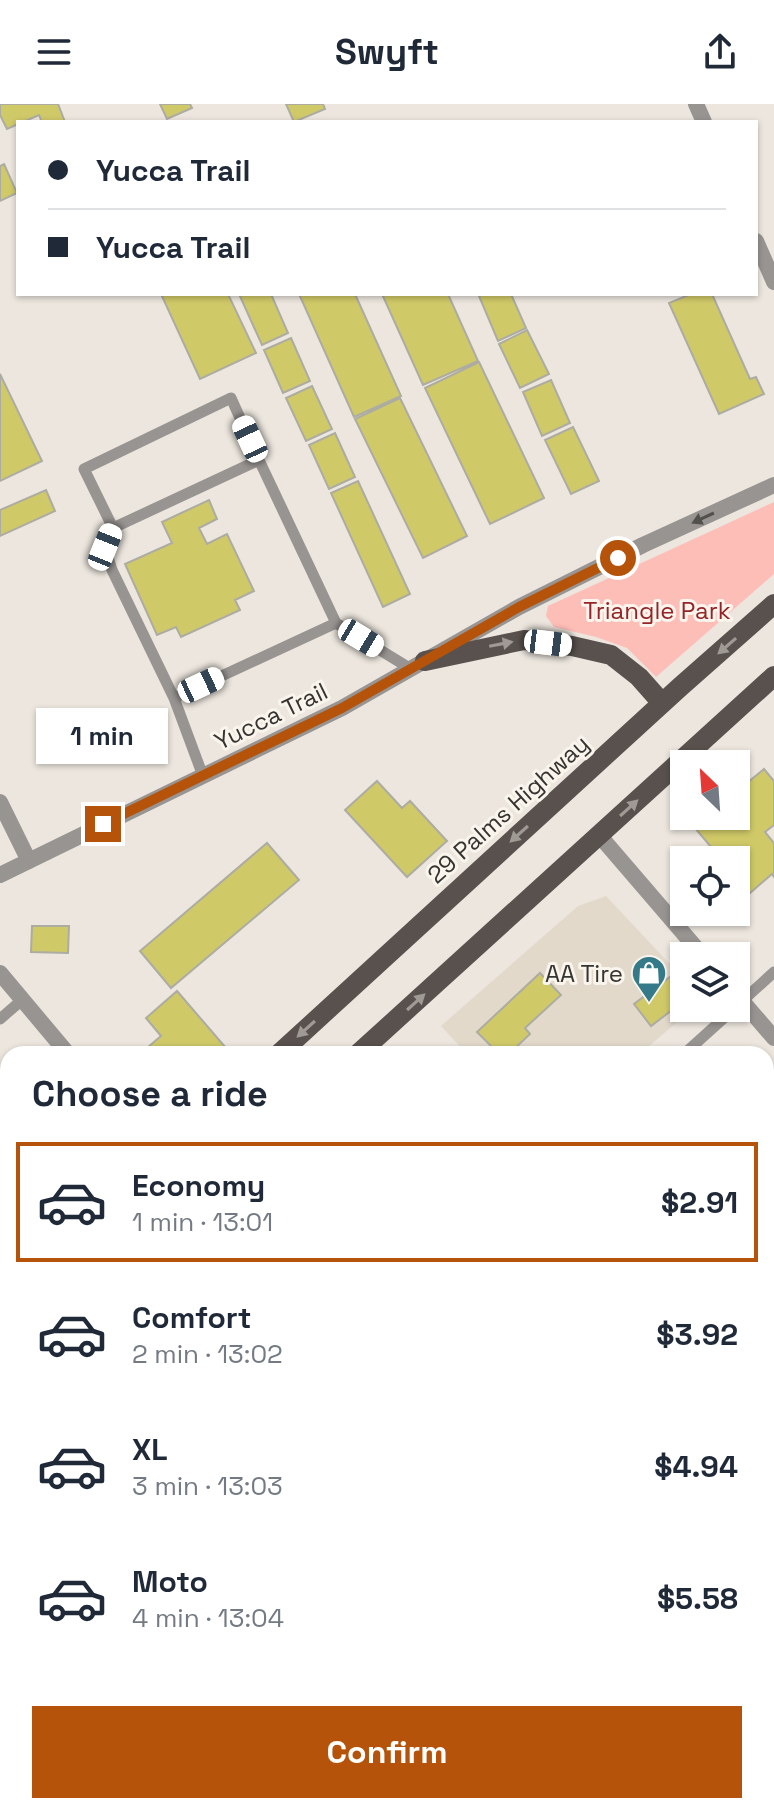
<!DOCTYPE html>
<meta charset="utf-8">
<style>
body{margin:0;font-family:"Space Grotesk",sans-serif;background:#f2f2f3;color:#1f2937;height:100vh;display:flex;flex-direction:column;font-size:30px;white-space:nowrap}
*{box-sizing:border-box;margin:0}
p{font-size:26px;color:#747a83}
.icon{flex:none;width:44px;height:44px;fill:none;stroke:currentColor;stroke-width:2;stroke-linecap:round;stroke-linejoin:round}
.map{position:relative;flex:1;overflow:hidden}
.panel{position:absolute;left:0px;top:942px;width:774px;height:768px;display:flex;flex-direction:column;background:#fff;border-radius:24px 24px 0 0;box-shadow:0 2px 6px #0004}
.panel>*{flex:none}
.hud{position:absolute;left:16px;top:16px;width:742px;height:176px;border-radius:0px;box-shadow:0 2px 6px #0004;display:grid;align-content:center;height:176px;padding:0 32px;background:#fff}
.needle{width:52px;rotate:335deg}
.fabs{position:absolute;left:670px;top:646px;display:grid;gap:16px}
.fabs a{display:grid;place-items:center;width:80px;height:80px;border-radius:0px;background:#fff;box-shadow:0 2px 6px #0004;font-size:40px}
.end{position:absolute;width:36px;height:36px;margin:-18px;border:10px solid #b45309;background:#fff;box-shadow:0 0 0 4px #fff}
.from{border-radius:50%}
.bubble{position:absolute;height:56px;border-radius:0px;background:#fff;box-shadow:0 2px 6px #0004;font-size:26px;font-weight:600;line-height:56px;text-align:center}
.car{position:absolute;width:24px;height:48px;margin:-24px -12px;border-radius:10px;box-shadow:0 0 6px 2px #0007;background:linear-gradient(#fff 24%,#345 0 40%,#fff 0 76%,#345 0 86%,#fff 0)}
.hud b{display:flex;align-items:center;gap:28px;height:76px;font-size:30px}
.hud b+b{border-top:2px solid #e0e1e3}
.hud i{width:20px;height:20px;background:#1f2937}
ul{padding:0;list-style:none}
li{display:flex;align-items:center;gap:24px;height:120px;margin:0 16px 12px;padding:0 16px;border:4px solid transparent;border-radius:0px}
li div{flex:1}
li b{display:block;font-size:30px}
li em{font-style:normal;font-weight:600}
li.current{border-color:#b45309}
li>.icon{width:72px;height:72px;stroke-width:1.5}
h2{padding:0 32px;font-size:36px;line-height:96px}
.action{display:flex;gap:16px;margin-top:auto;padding:16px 32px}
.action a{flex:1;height:92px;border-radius:0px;background:#b45309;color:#fff;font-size:32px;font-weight:600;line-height:92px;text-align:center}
header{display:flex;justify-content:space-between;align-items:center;height:104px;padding:0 32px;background:#fff;font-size:36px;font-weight:600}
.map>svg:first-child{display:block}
.built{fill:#e2d9cb}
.green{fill:#febeb8}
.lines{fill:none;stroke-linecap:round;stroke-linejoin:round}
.stream{stroke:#acdb88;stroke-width:8}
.building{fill:#d0c968;stroke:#acaca3;stroke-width:2}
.service{stroke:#989492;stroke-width:11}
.minor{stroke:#989492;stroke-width:16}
.tertiary{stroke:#989492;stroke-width:16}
.primary{stroke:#58514e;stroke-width:20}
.oneway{fill:#53514e}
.oneway2{fill:#a09a95}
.route{stroke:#b45309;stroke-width:10}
.labels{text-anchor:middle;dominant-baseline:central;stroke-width:6;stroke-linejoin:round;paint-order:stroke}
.park-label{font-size:24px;fill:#962327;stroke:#f9f4ec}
.street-label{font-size:24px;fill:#363431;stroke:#f9f4ec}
.poi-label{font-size:24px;fill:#363431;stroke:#f9f4ec;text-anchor:end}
</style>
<header><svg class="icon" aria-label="menu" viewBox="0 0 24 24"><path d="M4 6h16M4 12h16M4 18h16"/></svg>Swyft<svg class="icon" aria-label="share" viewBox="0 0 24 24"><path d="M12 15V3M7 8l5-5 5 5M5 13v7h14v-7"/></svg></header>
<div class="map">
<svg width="774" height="1710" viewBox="0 0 774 1710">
<rect width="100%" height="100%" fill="#ece6de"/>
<path class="built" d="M 606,792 L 684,875 L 684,904 L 693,904 L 640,950 L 467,950 L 441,922 L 578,802 Z"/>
<path class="green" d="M 774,398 L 774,470 L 656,573 L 627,544 L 596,533 L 554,523 L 546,512 L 548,502 Z"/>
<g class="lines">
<path class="stream" d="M 766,1675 L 774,1671
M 690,1710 L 707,1702"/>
</g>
<path class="building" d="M 0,0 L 58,0 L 65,18 L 42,18 L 39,11 L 7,25 L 0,11 Z
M 160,0 L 190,0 L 192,4 L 167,15 Z
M 286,0 L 323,0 L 325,5 L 294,18 Z
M 4,60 L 17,89 L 0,97 L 0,62 Z
M 161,190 L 228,190 L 256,249 L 200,275 Z
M 239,190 L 271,190 L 288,229 L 262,241 Z
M 299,190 L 355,190 L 401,292 L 354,313 Z
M 382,190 L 448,190 L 478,257 L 423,281 Z
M 484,190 L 511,190 L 526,224 L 498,237 L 479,192 Z
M 691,190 L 712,190 L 750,275 L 756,273 L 764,290 L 719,310 L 669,199 Z
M 527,226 L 549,270 L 520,284 L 499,240 Z
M 291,234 L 310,277 L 283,289 L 264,246 Z
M 479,258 L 544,394 L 490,420 L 425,284 Z
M 0,270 L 42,357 L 0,377 Z
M 551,276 L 570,319 L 542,332 L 523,288 Z
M 312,282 L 332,325 L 306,337 L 286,294 Z
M 400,294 L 467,432 L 423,454 L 355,315 Z
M 573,323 L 599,377 L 571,390 L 545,336 Z
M 335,329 L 355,373 L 329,385 L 309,341 Z
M 358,377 L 410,490 L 383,503 L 331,389 Z
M 46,386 L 55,407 L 0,432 L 0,406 Z
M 209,396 L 217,415 L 199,424 L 207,440 L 227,430 L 254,487 L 235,496 L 240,506 L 181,533 L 176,523 L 157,531 L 125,460 L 172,439 L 162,418 Z
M 764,665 L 774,677 L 774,721 L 765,728 L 774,739 L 774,773 L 772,770 L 750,789 L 736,772 L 736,756 L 722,756 L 695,724 L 709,712 L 736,712 L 736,688 Z
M 377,677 L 402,704 L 410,697 L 447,737 L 407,773 L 345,706 Z
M 267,739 L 299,776 L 171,884 L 140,847 Z
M 32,822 L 69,822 L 68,849 L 31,848 Z
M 540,869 L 561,891 L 525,924 L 530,930 L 509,950 L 499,950 L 477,928 Z
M 674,870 L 684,884 L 684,897 L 651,922 L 634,900 Z
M 177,887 L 226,944 L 219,950 L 140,950 L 161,932 L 146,914 Z
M 766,1014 L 774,1023 L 774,1065 L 766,1072 Z
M 0,1083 L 8,1091 L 8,1130 L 0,1138 Z
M 0,1442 L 8,1451 L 8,1469 L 0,1476 Z
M 774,1692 L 774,1710 L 736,1710 L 753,1702 L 766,1702 L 766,1695 Z"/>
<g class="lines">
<path class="service" d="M 113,424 L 84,365 L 231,294 L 259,356
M 336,519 L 411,565
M 174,594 L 336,519 L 259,356 L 113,424 L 105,443 L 112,466 L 174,594 L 203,672
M 739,900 L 774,868
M 0,915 L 22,896
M 684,950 L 735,904
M 0,1564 L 8,1557"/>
<path class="minor" d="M 696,0 L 704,18
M 756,137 L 774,178
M 0,698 L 29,757
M 599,731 L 703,852
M 0,771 L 342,604 L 519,503 L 643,441 L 774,381
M 0,869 L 68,950
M 736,890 L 774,934
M 631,1702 L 635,1710"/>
<path class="tertiary" d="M 766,1180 L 774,1172
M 196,1710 L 204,1702"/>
<path class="primary" d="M 425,557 L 524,536 L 572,542 L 611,551 L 639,573 L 662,599
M 279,950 L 680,583 L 774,500
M 358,950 L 774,572
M 0,1205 L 8,1198
M 0,1274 L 8,1266"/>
</g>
<defs><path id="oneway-solid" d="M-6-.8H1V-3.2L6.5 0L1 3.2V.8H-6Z" transform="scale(2)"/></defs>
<use class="oneway" href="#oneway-solid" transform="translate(703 414) rotate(155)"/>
<g class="oneway2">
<use href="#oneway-solid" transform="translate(501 540) rotate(-11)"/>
<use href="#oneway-solid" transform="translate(727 542) rotate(139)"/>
<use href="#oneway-solid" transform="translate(629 704) rotate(-42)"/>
<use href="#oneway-solid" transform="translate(519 730) rotate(138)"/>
<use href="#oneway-solid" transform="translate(416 898) rotate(-42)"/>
<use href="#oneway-solid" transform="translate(306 925) rotate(138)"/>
</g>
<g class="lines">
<path class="route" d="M 103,720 L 342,604 L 519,503 L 618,454"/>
</g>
<defs>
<symbol id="shop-pin" viewBox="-11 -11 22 30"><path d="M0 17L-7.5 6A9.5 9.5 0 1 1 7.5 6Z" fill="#357a88" stroke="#f9f4ec"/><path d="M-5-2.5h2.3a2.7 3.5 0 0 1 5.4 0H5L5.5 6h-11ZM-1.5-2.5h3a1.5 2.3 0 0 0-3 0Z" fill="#fff"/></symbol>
</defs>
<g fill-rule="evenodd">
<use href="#shop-pin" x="629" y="849" width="40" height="54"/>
</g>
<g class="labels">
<g class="park-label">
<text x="657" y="506">Triangle Park</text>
</g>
<g class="street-label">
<text transform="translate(271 612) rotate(-26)">Yucca Trail</text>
<text transform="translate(508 705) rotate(-42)">29 Palms Highway</text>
</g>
<g class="poi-label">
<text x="623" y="869">AA Tire</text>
</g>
</g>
</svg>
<div class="fabs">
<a><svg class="needle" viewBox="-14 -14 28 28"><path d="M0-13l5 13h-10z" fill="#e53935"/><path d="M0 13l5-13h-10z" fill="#747a83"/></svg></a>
<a><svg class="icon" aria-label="locate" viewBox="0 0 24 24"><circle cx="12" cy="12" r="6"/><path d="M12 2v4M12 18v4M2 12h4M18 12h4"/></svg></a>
<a><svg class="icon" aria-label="layers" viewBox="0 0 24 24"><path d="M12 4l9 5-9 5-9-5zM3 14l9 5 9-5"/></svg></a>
</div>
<i class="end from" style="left:618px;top:454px"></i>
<i class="end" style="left:103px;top:720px"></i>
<div class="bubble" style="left:36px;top:604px;width:132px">1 min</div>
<i class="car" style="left:250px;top:335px;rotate:335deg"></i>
<i class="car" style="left:105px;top:443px;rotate:22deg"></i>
<i class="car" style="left:361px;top:534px;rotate:121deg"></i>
<i class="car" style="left:548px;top:539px;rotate:97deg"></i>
<i class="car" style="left:201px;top:581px;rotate:65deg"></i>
<div class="hud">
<b><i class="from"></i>Yucca Trail</b>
<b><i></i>Yucca Trail</b>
</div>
<section class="panel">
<h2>Choose a ride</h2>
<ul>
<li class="current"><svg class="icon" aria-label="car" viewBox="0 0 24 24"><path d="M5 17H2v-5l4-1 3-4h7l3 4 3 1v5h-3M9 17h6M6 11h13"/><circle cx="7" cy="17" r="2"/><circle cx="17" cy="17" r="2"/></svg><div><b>Economy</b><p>1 min · 13:01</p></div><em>$2.91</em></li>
<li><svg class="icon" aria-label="car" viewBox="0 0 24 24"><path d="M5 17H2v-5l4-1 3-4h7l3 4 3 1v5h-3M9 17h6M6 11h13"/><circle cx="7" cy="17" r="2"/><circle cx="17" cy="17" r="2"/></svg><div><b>Comfort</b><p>2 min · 13:02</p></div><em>$3.92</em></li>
<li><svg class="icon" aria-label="car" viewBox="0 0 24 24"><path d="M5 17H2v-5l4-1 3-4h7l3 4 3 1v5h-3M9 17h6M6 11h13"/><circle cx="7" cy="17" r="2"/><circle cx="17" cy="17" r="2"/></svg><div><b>XL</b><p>3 min · 13:03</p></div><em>$4.94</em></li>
<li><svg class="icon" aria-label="car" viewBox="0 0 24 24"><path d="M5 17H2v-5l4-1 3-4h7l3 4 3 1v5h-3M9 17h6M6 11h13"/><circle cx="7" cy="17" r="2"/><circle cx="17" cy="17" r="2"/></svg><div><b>Moto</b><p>4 min · 13:04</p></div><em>$5.58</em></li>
</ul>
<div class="action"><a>Confirm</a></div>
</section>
</div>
